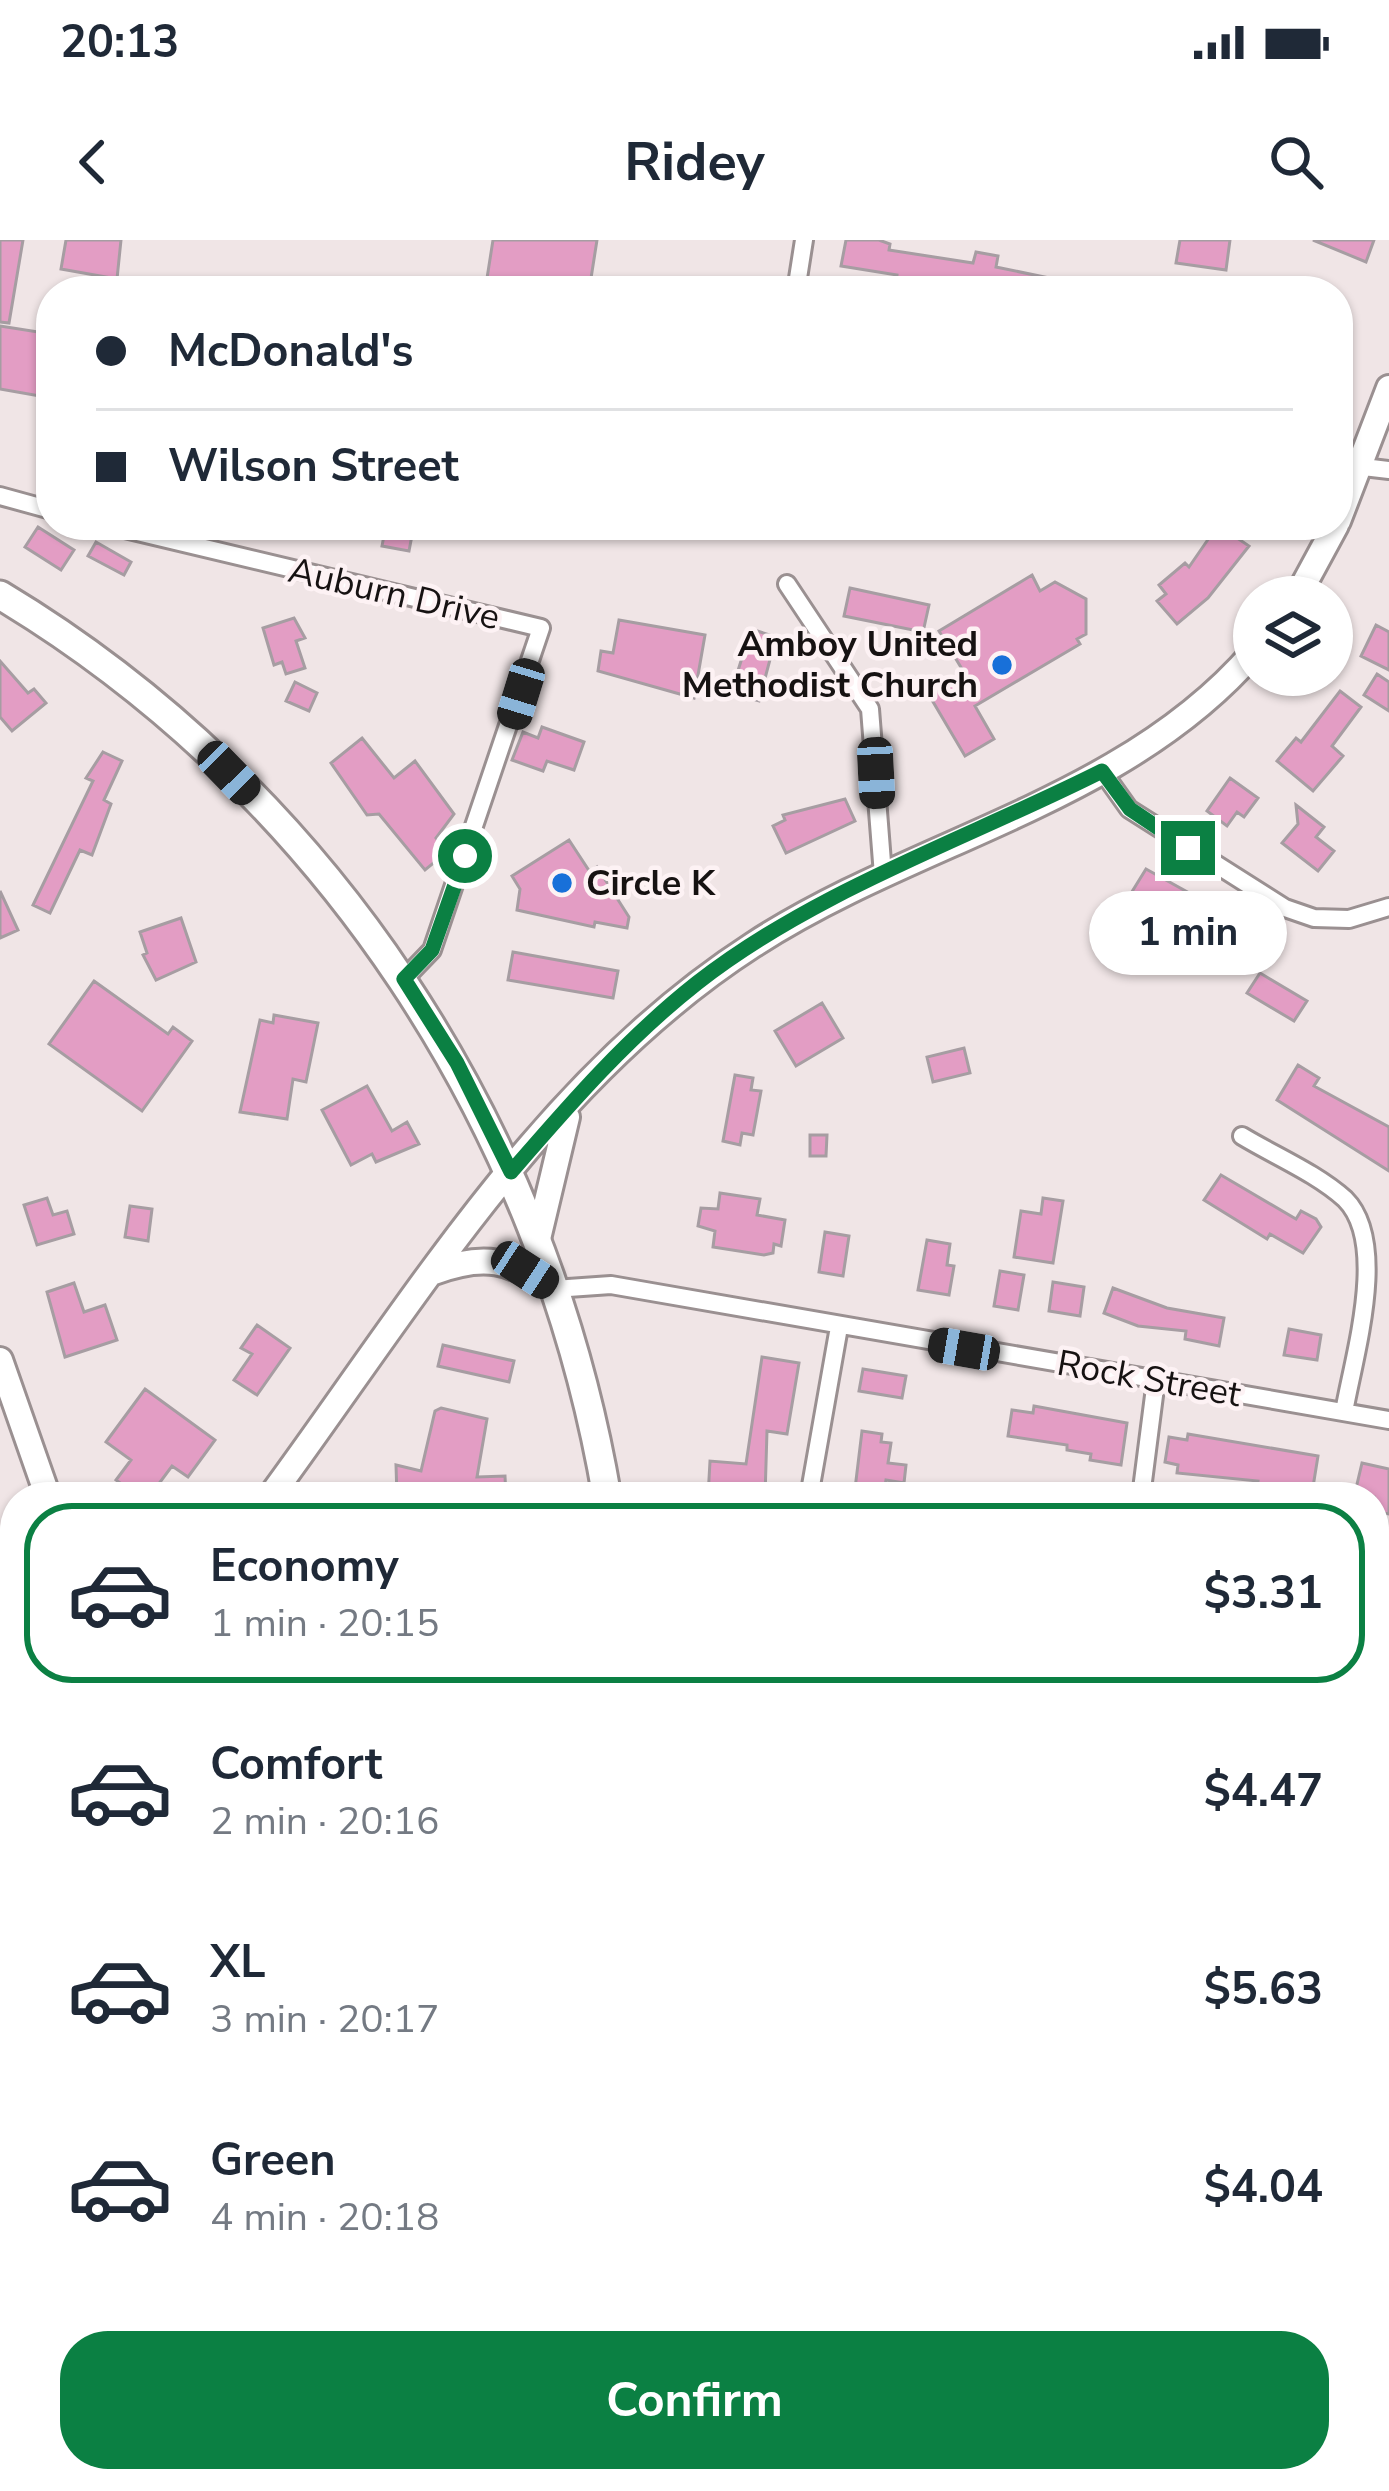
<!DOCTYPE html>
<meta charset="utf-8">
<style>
body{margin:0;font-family:"Nunito Sans",sans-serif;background:#f2f2f3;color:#1f2937;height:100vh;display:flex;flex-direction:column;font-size:45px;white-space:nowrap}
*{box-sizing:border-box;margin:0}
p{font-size:39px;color:#747a83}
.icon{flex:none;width:66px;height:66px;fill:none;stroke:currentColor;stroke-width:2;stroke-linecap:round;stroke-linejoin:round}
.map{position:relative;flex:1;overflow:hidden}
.details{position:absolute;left:0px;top:1242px;width:1389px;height:1011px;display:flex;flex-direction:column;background:#fff;border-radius:48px 48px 0 0;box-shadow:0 3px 9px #0004}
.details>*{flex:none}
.hud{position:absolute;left:36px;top:36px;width:1317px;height:264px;border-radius:48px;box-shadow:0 3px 9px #0004;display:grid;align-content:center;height:264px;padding:0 60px;background:#fff}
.buttons{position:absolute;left:1233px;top:336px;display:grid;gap:24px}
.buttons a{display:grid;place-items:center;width:120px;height:120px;border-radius:50%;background:#fff;box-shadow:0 3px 9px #0004;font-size:60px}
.end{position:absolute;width:54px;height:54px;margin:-27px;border:15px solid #0b8043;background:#fff;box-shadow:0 0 0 6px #fff}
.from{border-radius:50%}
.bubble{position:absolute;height:84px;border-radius:42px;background:#fff;box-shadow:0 3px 9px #0004;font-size:39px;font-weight:700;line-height:84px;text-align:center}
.car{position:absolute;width:36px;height:72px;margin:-36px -18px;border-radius:15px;box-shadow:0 0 9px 3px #0007;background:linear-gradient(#222 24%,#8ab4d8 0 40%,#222 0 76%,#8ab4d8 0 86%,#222 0)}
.hud b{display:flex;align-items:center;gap:42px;height:114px;font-size:45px}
.hud b+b{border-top:3px solid #e0e1e3}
.hud i{width:30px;height:30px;background:#1f2937}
ul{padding:21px 0 0;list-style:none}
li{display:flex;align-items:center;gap:36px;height:180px;margin:0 24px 18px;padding:0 36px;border:6px solid transparent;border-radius:48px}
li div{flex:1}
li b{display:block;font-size:45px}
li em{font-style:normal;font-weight:700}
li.selected{border-color:#0b8043}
li>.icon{width:108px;height:108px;stroke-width:1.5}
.button{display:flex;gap:24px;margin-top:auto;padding:24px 60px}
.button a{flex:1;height:138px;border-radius:48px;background:#0b8043;color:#fff;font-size:48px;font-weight:700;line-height:138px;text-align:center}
.status{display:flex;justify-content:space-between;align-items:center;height:84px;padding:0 60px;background:#fff;direction:ltr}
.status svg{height:33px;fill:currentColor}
header{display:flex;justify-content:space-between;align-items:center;height:156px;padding:0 60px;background:#fff;font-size:54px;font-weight:700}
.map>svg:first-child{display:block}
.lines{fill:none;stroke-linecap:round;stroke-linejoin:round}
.stream{stroke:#c996cf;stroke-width:6}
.building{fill:#e39dc4;stroke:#a69da2;stroke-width:3}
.street-casing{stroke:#9a9091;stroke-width:22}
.secondary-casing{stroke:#9a9091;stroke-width:30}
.primary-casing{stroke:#9a9091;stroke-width:33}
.street{stroke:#fff;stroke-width:16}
.secondary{stroke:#fff;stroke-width:24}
.primary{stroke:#fff;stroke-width:27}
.rail{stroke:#867e7f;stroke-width:6;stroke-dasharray:6 12;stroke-linecap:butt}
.route{stroke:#0b8043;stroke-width:15}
.poi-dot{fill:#1870d9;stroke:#fdf2f4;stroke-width:4.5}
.labels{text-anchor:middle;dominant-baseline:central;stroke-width:9;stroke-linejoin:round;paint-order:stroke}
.street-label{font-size:36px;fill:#161212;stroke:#fdf2f4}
.poi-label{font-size:36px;font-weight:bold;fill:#161212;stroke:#fdf2f4;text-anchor:end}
</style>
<div class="status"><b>20:13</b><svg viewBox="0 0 49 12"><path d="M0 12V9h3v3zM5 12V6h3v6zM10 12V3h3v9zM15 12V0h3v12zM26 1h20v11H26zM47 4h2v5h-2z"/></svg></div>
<header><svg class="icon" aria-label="back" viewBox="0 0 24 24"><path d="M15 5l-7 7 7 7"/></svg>Ridey<svg class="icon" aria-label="search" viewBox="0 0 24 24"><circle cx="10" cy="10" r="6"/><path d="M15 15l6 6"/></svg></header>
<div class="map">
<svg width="1389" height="2251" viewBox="0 0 1389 2251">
<rect width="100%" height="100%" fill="#f0e5e6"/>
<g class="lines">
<path class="stream" d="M 1374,1678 L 1389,1671"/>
</g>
<path class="building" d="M 0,0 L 23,0 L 9,83 L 0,82 Z
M 66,0 L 121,0 L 117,39 L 61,29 Z
M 493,0 L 597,0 L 589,51 L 485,51 Z
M 846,0 L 879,0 L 890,4 L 889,10 L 973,23 L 976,12 L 998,16 L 996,27 L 1078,44 L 1078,51 L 944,51 L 896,44 L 897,35 L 841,26 Z
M 1180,0 L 1230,0 L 1226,30 L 1176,23 Z
M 1313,0 L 1374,0 L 1366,22 Z
M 0,86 L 51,94 L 51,158 L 0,149 Z
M 386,285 L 414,285 L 409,311 L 382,306 Z
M 1218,285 L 1249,306 L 1208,358 L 1177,384 L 1157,361 L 1166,354 L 1159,345 L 1185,323 L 1189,327 Z
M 38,287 L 74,310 L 61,330 L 25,307 Z
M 96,302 L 131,322 L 124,335 L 88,316 Z
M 1032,335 L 1040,351 L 1055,342 L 1086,359 L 1086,394 L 1077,399 L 1080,404 L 975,466 L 994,499 L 965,516 L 929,455 L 965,434 L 939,391 Z
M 850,348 L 929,365 L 923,392 L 844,376 Z
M 294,378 L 305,398 L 296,401 L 305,428 L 286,434 L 282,422 L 274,425 L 263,388 Z
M 619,380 L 705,395 L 694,458 L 598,431 L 601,411 L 613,413 Z
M 1376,385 L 1389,392 L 1389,430 L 1361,416 Z
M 751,389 L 776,397 L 759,461 L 731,453 Z
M 0,421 L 28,453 L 34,449 L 46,463 L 12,491 L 0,477 Z
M 1377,434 L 1389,442 L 1389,471 L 1364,455 Z
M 295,442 L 317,453 L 309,471 L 286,461 Z
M 1340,451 L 1361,467 L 1332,506 L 1343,516 L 1313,551 L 1277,521 L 1296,498 L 1301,502 Z
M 542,487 L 584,502 L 574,530 L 547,521 L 543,531 L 512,520 L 523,492 L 538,498 Z
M 362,498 L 394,538 L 415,521 L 454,574 L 436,598 L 447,612 L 425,630 L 379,574 L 367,575 L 331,523 Z
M 103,512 L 122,521 L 104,560 L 111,564 L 92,615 L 80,610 L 50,673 L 33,665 L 93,541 L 86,538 Z
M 1230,538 L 1258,558 L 1244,577 L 1237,572 L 1227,586 L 1207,571 Z
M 845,559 L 855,581 L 786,613 L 773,586 L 785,580 L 783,575 Z
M 1296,565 L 1324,587 L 1316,597 L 1334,611 L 1318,631 L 1282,603 L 1298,584 Z
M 569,600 L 590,632 L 597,627 L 629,677 L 627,688 L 595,682 L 594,687 L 517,670 L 520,649 L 512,636 Z
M 1146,629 L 1200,659 L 1167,702 L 1143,687 L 1148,678 L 1125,663 Z
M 0,651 L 18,690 L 0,698 Z
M 181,678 L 196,722 L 156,740 L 143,715 L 147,713 L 140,692 Z
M 513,712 L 618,731 L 613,758 L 508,740 Z
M 1260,733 L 1307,761 L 1294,781 L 1247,753 Z
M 94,741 L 168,794 L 173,787 L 192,801 L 142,871 L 49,804 Z
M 822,763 L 843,798 L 796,826 L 775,791 Z
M 274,775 L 318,783 L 306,842 L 293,839 L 287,879 L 240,872 L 260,780 L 273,783 Z
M 964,808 L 970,833 L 933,842 L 927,817 Z
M 1298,825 L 1319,838 L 1314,846 L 1389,887 L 1389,931 L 1277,860 Z
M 735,835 L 753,838 L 751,850 L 761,851 L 753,895 L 742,893 L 740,905 L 723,901 Z
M 367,846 L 392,891 L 407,882 L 419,904 L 376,922 L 372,914 L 351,925 L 322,870 Z
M 810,895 L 827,895 L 826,916 L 810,916 Z
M 1221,935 L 1296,979 L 1301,971 L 1316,979 L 1321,987 L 1303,1013 L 1270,994 L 1267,999 L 1204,960 Z
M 720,953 L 760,959 L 757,975 L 785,980 L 781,1006 L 774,1004 L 773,1013 L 764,1015 L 713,1007 L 715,991 L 698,986 L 701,968 L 718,969 Z
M 47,958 L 53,975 L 67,971 L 74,994 L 37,1005 L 24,965 Z
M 1043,958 L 1063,961 L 1053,1023 L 1014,1017 L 1021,971 L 1041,974 Z
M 130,966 L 152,969 L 148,1001 L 125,997 Z
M 825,992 L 849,996 L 843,1036 L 819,1032 Z
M 927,1000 L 950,1004 L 947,1025 L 954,1026 L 949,1055 L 918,1050 Z
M 1000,1031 L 1024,1035 L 1018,1070 L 994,1066 Z
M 1053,1042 L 1084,1047 L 1080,1076 L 1049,1071 Z
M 74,1043 L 84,1072 L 105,1065 L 117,1100 L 65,1117 L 47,1052 Z
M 1113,1048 L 1167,1068 L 1224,1078 L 1219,1106 L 1185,1099 L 1186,1091 L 1138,1086 L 1104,1073 Z
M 257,1085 L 290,1108 L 257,1155 L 234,1140 L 252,1114 L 241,1108 Z
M 1289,1089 L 1321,1095 L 1317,1120 L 1284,1115 Z
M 443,1105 L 514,1121 L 509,1142 L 438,1126 Z
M 762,1117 L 799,1123 L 787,1194 L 767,1191 L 765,1257 L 708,1257 L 710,1221 L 746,1224 Z
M 863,1129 L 906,1136 L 902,1158 L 859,1151 Z
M 145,1149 L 215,1200 L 188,1237 L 172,1226 L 149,1257 L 139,1257 L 116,1240 L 131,1220 L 106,1202 Z
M 1034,1166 L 1127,1183 L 1121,1225 L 1090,1220 L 1091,1214 L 1067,1210 L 1067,1205 L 1008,1196 L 1012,1170 L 1033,1173 Z
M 441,1168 L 487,1179 L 477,1237 L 505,1236 L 506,1257 L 397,1257 L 396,1225 L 421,1231 L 435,1171 Z
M 862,1191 L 882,1194 L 881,1202 L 891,1203 L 888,1223 L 906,1225 L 904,1243 L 886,1240 L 883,1257 L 854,1257 Z
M 1188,1194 L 1318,1216 L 1313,1247 L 1295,1244 L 1292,1257 L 1255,1257 L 1258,1241 L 1177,1233 L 1178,1225 L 1165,1222 L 1169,1197 L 1187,1200 Z
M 1362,1223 L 1389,1229 L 1389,1274 L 1374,1271 L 1374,1257 L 1354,1257 Z
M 1374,1409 L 1389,1411 L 1389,1446 L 1374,1444 Z
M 1374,1552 L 1389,1555 L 1389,1578 L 1374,1576 Z
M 0,1813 L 15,1849 L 11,1933 L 0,1896 Z"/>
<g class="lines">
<defs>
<path id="street" d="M 796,51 L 804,0
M 1338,224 L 1389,230
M 0,256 L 51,270
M 108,285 L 541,388 L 432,710 L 404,739
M 787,344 L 870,469 L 883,635
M 1102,531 L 1129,569 L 1285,668 L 1314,678 L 1349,679 L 1389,667
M 1242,896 C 1275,916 1316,933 1345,959 C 1389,1003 1354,1115 1344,1172
M 554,1049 L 611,1045 L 1389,1180
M 809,1257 L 839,1087
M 1141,1257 L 1156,1140
M 1374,1491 L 1389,1493
M 0,2009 L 15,2016
M 0,2065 L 15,2061
M 1101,2251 L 1103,2238"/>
<path id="secondary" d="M 1338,281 L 1389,148
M 1297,357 L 1336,285
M 537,1003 L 567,877
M 434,1032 C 485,1013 509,1020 554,1049
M 0,1120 L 48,1257
M 270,1257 C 414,1061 545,839 753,705 C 914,600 1125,562 1254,412
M 0,1503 L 15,1499"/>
<path id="primary" d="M 0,355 C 325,550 544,885 607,1257
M 380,2251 L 385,2238"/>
</defs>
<use href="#street" class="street-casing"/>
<use href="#secondary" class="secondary-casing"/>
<use href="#primary" class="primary-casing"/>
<use href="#street" class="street"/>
<use href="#secondary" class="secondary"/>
<use href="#primary" class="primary"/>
<path class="rail" d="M 0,1308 L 15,1351
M 329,2238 L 333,2251"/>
</g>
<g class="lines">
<path class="route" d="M 465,616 L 432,710 L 404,739 L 457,823 L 511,932 C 570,864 626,799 697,743 C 816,650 967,599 1102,531 L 1130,569 L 1188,608"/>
</g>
<g class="poi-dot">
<circle cx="1002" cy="425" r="12"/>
<circle cx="562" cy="643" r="12"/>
</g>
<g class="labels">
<g class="street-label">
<text transform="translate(394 354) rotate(13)">Auburn Drive</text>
<text transform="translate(1149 1139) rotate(10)">Rock Street</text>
</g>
<g class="poi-label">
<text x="978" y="404">Amboy United<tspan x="978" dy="41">Methodist Church</tspan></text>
<text x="586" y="643" text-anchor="start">Circle K</text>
</g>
</g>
</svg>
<div class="buttons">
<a><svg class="icon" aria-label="layers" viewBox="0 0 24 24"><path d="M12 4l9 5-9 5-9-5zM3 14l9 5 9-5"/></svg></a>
</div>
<i class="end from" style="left:465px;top:616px"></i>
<i class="end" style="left:1188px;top:608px"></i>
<div class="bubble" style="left:1089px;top:651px;width:198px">1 min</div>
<i class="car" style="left:521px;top:454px;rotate:197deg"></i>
<i class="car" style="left:229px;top:533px;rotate:136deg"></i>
<i class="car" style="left:876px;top:533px;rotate:177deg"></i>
<i class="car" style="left:525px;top:1030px;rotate:123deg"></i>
<i class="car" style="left:964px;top:1109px;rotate:280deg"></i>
<div class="hud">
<b><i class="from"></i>McDonald's</b>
<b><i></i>Wilson Street</b>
</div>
<section class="details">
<ul>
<li class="selected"><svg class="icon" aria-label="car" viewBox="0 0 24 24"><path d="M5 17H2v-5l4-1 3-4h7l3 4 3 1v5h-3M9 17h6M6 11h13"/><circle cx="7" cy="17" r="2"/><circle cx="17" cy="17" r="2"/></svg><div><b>Economy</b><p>1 min · 20:15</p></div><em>$3.31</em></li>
<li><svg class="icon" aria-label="car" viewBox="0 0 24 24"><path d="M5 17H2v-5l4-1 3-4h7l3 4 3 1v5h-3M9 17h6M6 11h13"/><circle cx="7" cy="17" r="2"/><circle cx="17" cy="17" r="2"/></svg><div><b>Comfort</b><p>2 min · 20:16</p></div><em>$4.47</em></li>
<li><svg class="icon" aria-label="car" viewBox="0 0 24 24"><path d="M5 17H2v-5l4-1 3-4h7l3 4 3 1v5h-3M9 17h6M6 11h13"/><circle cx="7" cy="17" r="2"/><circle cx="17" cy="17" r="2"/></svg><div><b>XL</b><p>3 min · 20:17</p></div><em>$5.63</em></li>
<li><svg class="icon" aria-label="car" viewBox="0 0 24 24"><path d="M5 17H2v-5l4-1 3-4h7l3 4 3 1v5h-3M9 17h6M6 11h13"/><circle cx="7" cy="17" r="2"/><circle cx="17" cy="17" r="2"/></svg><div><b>Green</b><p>4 min · 20:18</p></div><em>$4.04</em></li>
</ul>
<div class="button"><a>Confirm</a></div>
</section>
</div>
